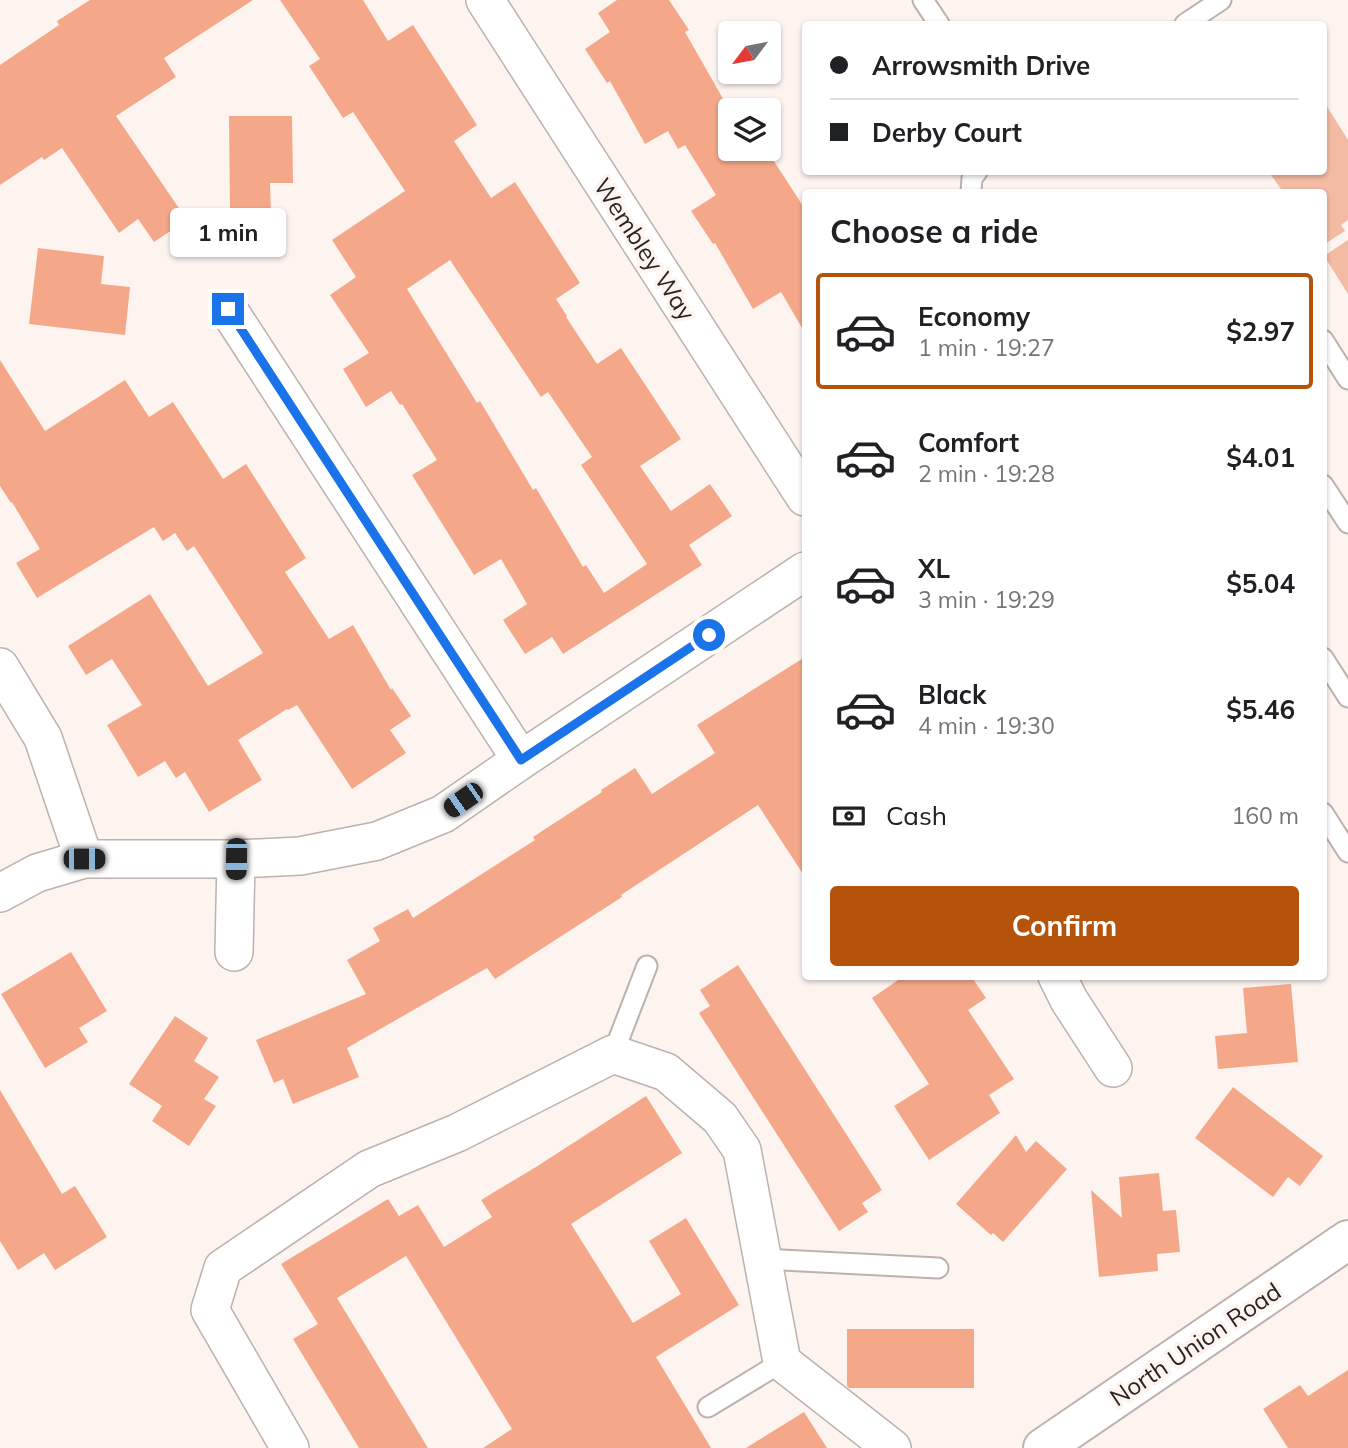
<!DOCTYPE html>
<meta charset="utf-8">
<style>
body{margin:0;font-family:Mulish,sans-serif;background:#f6f6f6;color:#202124;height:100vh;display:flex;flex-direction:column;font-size:26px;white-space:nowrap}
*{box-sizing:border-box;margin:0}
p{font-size:23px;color:#757577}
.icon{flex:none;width:38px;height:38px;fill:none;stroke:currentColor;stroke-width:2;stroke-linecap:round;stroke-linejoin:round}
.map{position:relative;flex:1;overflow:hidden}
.sheet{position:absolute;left:802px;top:189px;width:525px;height:791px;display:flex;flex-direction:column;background:#fff;border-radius:7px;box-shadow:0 2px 5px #0004}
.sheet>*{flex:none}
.top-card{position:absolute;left:802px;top:21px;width:525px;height:154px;border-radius:7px;box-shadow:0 2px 5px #0004;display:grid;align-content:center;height:154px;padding:0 28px;background:#fff}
.needle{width:46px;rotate:238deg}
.buttons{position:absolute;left:718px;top:21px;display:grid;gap:14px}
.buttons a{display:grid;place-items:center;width:63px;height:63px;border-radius:7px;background:#fff;box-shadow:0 2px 5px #0004;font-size:35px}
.end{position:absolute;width:32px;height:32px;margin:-16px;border:9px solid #1a73e8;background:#fff;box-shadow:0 0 0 4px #fff}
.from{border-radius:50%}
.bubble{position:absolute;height:49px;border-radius:7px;background:#fff;box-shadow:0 2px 5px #0004;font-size:23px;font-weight:700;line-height:49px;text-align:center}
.car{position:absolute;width:21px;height:42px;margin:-21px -10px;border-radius:9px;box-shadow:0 0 5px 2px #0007;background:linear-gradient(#222 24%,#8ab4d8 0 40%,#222 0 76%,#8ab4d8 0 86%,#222 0)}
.top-card b{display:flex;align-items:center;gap:24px;height:66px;font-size:26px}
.top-card b+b{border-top:2px solid #e0e0e0}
.top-card i{width:18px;height:18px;background:#202124}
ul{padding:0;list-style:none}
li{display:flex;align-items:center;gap:21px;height:116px;margin:0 14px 10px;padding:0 14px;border:4px solid transparent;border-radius:7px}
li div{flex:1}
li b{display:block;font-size:26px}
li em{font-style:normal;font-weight:700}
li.active{border-color:#b45309}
li>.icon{width:63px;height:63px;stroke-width:1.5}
h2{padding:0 28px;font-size:32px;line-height:84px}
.pay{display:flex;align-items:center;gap:18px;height:77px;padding:0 28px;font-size:26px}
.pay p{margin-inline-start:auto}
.cta{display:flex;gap:14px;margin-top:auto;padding:14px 28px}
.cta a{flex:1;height:80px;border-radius:7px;background:#b45309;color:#fff;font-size:28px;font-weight:700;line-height:80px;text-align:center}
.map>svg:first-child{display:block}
.green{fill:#f4bba4}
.building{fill:#f4a889;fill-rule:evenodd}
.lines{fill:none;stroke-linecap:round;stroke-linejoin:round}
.service-casing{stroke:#bcb1ad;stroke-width:23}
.minor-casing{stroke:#bcb1ad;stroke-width:40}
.tertiary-casing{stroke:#bcb1ad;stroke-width:42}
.service{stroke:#fff;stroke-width:19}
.minor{stroke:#fff;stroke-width:37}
.tertiary{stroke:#fff;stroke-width:38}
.route{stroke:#1a73e8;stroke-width:9}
.labels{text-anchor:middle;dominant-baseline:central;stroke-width:7;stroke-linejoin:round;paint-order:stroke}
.street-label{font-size:24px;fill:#292423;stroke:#fdf4f0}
</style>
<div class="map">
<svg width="1348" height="1448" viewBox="0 0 1348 1448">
<rect width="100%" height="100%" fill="#fdf4f0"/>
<path class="green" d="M 1323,100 L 1348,140 L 1348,220 L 1341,225 L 1345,231 L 1323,245 L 1323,192 L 1283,192 L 1269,172 L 1323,172 Z
M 1348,240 L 1348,294 L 1324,256 Z"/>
<path class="building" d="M 90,0 L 253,0 L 164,58 L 176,77 L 116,116 L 187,220 L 154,242 L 138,219 L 119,233 L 62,148 L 44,160 L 42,157 L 0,185 L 0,65 L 59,25 L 57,21 Z
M 280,0 L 363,0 L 388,41 L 413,25 L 477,125 L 454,141 L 491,198 L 515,182 L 580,283 L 556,299 L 567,316 L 566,317 L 597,364 L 621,348 L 681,439 L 640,466 L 671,511 L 710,484 L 732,516 L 689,545 L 702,565 L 563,654 L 552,637 L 525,654 L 503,620 L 527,604 L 501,559 L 474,575 L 412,475 L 437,460 L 402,404 L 400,405 L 391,391 L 366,407 L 343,369 L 369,353 L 330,295 L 356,277 L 332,240 L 405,191 L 353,112 L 343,118 L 309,66 L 320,59 ZM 450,260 L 541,397 L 548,392 L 592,457 L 581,465 L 647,564 L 604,593 L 586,565 L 583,567 L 536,488 L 533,490 L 480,401 L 477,403 L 407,289 Z
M 617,0 L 669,0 L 689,30 L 685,32 L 730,111 L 730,149 L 766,149 L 805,209 L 805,333 L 781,292 L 753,309 L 715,243 L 713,244 L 691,211 L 716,195 L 685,145 L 678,149 L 668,131 L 645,144 L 610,81 L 607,83 L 585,49 L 610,32 L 598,13 Z
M 229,116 L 292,116 L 293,183 L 270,183 L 271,213 L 230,213 Z
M 38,248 L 104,256 L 101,284 L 130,287 L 125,335 L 29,324 Z
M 0,360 L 45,431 L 125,380 L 149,417 L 173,402 L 223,479 L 246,464 L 306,558 L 285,572 L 329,639 L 353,625 L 391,690 L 392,688 L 411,716 L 390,730 L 406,753 L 352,789 L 297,705 L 288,710 L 287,709 L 238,740 L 262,780 L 209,812 L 185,772 L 176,778 L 165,761 L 138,777 L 107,725 L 142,705 L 112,659 L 86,675 L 68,646 L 150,594 L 208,686 L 263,653 L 194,546 L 187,551 L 175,533 L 163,541 L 154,527 L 37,598 L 16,563 L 40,549 L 12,502 L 11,503 L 0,486 Z
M 805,657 L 805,877 L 758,805 L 621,895 L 622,897 L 495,979 L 487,968 L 347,1048 L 359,1077 L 293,1104 L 283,1079 L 274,1083 L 256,1040 L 366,994 L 347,960 L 380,941 L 373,928 L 408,909 L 413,918 L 535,840 L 533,837 L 602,792 L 601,790 L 635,768 L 652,794 L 715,753 L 697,725 Z
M 71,952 L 107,1011 L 79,1028 L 88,1042 L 45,1068 L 1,994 Z
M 738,965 L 882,1190 L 862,1203 L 868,1212 L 839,1231 L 699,1013 L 710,1006 L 700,990 Z
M 904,976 L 971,976 L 986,998 L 968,1010 L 1014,1079 L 989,1095 L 1000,1113 L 929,1160 L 894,1106 L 929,1084 L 872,998 Z
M 1291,984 L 1298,1062 L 1218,1069 L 1215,1036 L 1247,1033 L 1243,988 Z
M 175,1016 L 208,1038 L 194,1061 L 219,1077 L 204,1099 L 216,1106 L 189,1146 L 152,1121 L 162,1106 L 129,1084 Z
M 1233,1087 L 1323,1156 L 1300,1186 L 1288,1177 L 1273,1197 L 1195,1138 Z
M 0,1090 L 62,1194 L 75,1186 L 107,1237 L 55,1270 L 44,1253 L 18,1270 L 0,1241 Z
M 646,1096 L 682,1153 L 571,1224 L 633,1323 L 681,1294 L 649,1241 L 686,1218 L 739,1305 L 656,1357 L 711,1448 L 483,1448 L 512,1429 L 406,1256 L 337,1298 L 428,1448 L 359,1448 L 293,1339 L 318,1324 L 281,1264 L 388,1199 L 399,1216 L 418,1205 L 444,1247 L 492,1217 L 481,1200 L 536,1167 Z
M 1016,1135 L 1026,1152 L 1036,1141 L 1067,1169 L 1003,1242 L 993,1233 L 991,1235 L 956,1204 Z
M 1159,1173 L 1163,1211 L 1176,1210 L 1180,1252 L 1157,1254 L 1158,1271 L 1099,1277 L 1091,1190 L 1122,1218 L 1119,1177 Z
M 847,1329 L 974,1329 L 974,1388 L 849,1388 L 847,1386 Z
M 1348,1370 L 1348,1448 L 1288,1448 L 1263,1409 L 1300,1385 L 1308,1396 Z
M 804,1412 L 827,1448 L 746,1448 Z"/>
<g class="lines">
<defs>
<path id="service" d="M 923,0 L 939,24
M 1185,24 L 1221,0
M 971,192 L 972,178 L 977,172
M 1323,340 L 1348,379
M 1323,485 L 1348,523
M 1323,658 L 1348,697
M 1323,813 L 1348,852
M 613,1054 L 647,966
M 762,1259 L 938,1268
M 708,1407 L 782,1362"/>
<path id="minor" d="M 485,0 L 805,497
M 228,309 L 521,760
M 0,667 L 43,738 L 84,859
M 0,893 L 37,873 L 84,859 L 236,859 L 300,856 L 377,841 L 443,814 L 521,760 L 805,571
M 234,952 L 236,859
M 1057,976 L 1069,1000 L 1113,1068
M 290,1448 L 210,1310 L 223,1268 L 369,1169 L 457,1133 L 613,1054 L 666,1072 L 720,1118 L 742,1150 L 782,1362 L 892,1448"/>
<path id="tertiary" d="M 1043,1448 L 1348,1240"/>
</defs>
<use href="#service" class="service-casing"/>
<use href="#minor" class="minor-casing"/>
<use href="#tertiary" class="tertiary-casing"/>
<use href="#service" class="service"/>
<use href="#minor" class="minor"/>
<use href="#tertiary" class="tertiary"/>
</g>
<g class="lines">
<path class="route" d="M 228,309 L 521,760 L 709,635"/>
</g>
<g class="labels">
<g class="street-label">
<text transform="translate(645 249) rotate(57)">Wembley Way</text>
<text transform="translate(1195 1344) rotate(-34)">North Union Road</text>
</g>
</g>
</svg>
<div class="buttons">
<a><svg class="needle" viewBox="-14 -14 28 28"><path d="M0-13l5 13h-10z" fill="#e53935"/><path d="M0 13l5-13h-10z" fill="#757577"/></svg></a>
<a><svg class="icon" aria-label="layers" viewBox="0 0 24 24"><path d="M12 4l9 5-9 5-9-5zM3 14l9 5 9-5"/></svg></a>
</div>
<i class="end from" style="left:709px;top:635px"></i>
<i class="end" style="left:228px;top:309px"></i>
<div class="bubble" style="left:170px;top:208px;width:116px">1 min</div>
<i class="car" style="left:463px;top:800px;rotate:235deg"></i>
<i class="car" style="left:84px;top:859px;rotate:90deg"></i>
<i class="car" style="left:236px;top:859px;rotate:181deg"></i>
<div class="top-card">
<b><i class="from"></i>Arrowsmith Drive</b>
<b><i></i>Derby Court</b>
</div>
<section class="sheet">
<h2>Choose a ride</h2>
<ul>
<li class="active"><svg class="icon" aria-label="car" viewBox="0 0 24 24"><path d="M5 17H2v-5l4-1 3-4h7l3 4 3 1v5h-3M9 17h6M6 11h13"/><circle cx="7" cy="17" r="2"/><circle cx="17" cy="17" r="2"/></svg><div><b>Economy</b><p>1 min · 19:27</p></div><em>$2.97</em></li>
<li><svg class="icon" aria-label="car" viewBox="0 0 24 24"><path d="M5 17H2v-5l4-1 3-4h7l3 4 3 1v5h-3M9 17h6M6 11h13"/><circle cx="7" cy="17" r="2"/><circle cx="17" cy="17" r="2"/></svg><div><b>Comfort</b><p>2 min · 19:28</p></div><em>$4.01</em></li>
<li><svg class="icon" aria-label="car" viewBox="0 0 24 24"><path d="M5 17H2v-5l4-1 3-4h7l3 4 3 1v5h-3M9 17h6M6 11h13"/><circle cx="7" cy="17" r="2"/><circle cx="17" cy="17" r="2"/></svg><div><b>XL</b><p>3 min · 19:29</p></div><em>$5.04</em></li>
<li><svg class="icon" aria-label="car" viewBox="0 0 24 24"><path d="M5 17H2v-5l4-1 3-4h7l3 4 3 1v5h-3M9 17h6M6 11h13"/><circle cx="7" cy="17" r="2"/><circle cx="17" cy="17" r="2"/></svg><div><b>Black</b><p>4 min · 19:30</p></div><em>$5.46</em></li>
</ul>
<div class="pay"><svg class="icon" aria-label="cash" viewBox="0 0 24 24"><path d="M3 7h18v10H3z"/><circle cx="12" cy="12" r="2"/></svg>Cash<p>160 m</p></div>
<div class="cta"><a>Confirm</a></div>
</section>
</div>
